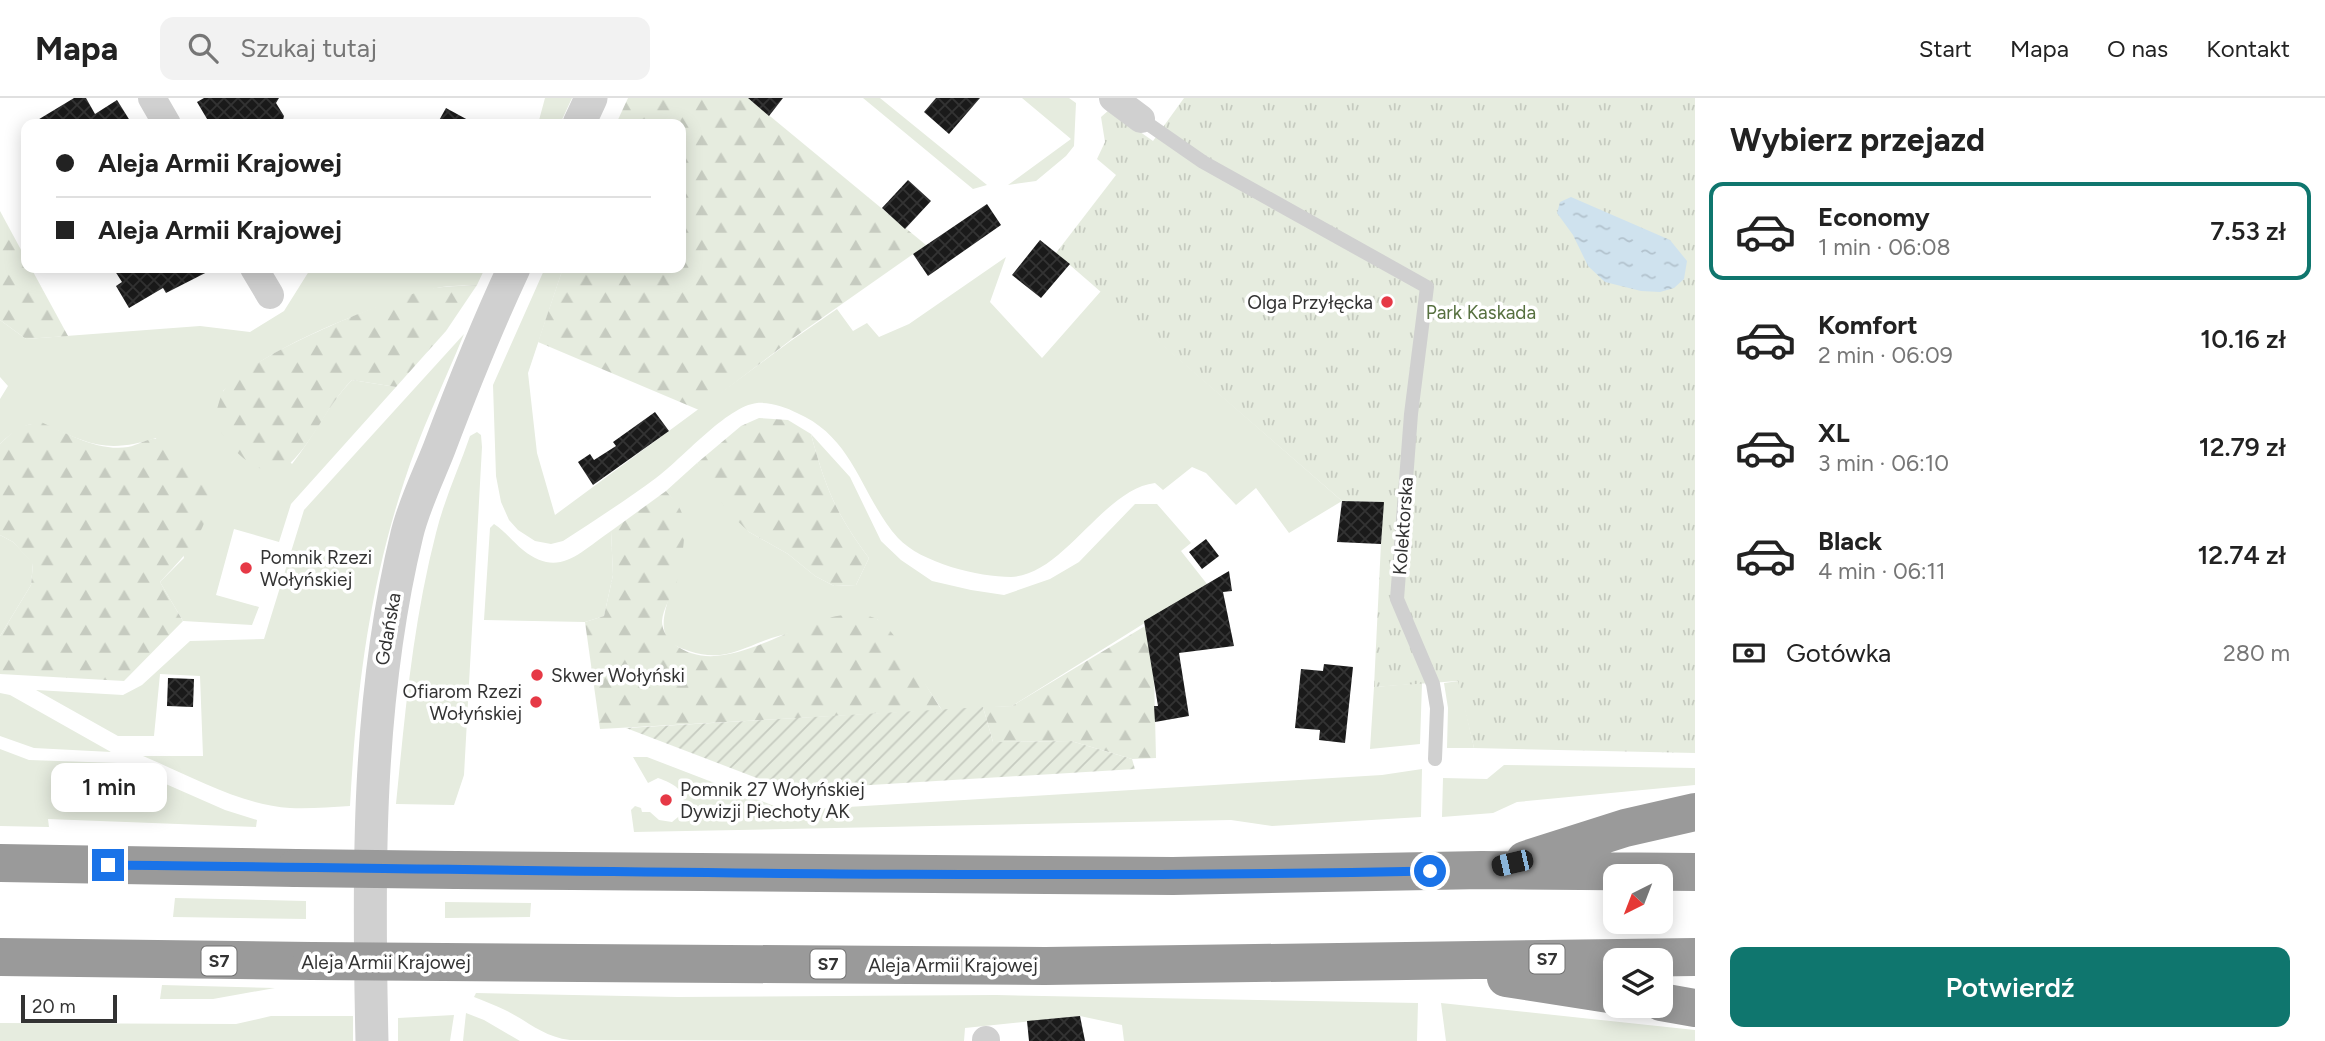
<!DOCTYPE html>
<html lang="pl">
<meta charset="utf-8">
<style>
body{margin:0;font-family:Figtree,sans-serif;background:#f2f2f2;color:#222;height:100vh;display:flex;flex-direction:column;font-size:26px;white-space:nowrap}
*{box-sizing:border-box;margin:0}
p{font-size:23px;color:#767676}
.icon{flex:none;width:38px;height:38px;fill:none;stroke:currentColor;stroke-width:2;stroke-linecap:round;stroke-linejoin:round}
.map{position:relative;flex:1;overflow:hidden}
.drawer{display:flex;flex-direction:column;background:#fff;width:630px}
.drawer>*{flex:none}
.guide{position:absolute;left:21px;top:21px;width:665px;height:154px;border-radius:14px;box-shadow:0 4px 18px #0003;display:grid;align-content:center;height:154px;padding:0 35px;background:#fff}
.needle{width:46px;rotate:222deg}
.controls{position:absolute;left:1603px;top:766px;display:grid;gap:14px}
.controls a{display:grid;place-items:center;width:70px;height:70px;border-radius:14px;background:#fff;box-shadow:0 4px 18px #0003;font-size:35px}
.scale{position:absolute;left:21px;bottom:18px;width:96px;box-sizing:border-box;padding-left:7px;border:4px solid #333;border-top:0;font-size:19px;line-height:24px;white-space:nowrap;color:#333;-webkit-text-stroke:5px #fff;paint-order:stroke}
.end{position:absolute;width:32px;height:32px;margin:-16px;border:9px solid #1a73e8;background:#fff;box-shadow:0 0 0 4px #fff}
.from{border-radius:50%}
.bubble{position:absolute;height:49px;border-radius:14px;background:#fff;box-shadow:0 4px 18px #0003;font-size:23px;font-weight:600;line-height:49px;text-align:center}
.car{position:absolute;width:21px;height:42px;margin:-21px -10px;border-radius:9px;box-shadow:0 0 5px 2px #0007;background:linear-gradient(#222 24%,#8ab4d8 0 40%,#222 0 76%,#8ab4d8 0 86%,#222 0)}
.guide b{display:flex;align-items:center;gap:24px;height:66px;font-size:26px}
.guide b+b{border-top:2px solid #e0e0e0}
.guide i{width:18px;height:18px;background:#222}
ul{padding:0;list-style:none}
li{display:flex;align-items:center;gap:21px;height:98px;margin:0 14px 10px;padding:0 21px;border:4px solid transparent;border-radius:14px}
li div{flex:1}
li b{display:block;font-size:26px}
li em{font-style:normal;font-weight:600}
li.on{border-color:#0f766e}
li>.icon{width:63px;height:63px;stroke-width:1.5}
h2{padding:0 35px;font-size:32px;line-height:84px}
.pay{display:flex;align-items:center;gap:18px;height:77px;padding:0 35px;font-size:26px}
.pay p{margin-inline-start:auto}
.primary-button{display:flex;gap:14px;margin-top:auto;padding:14px 35px}
.primary-button a{flex:1;height:80px;border-radius:14px;background:#0f766e;color:#fff;font-size:28px;font-weight:600;line-height:80px;text-align:center}
header{display:flex;align-items:center;gap:42px;box-sizing:border-box;height:98px;padding:0 35px;background:#fff;border-bottom:2px solid #e0e0e0}
header strong{font-size:33px}
nav{display:flex;gap:38px;margin-inline-start:auto;font-size:24px}
.search{width:490px;height:63px;background:#f2f2f2;display:flex;align-items:center;gap:18px;box-sizing:border-box;padding:0 24px;border-radius:14px;color:#767676;font-size:26px}
main{display:flex;flex:1;min-height:0}
.map>svg:first-child{display:block}
.grass{fill:#e6ecdf}
.forest{fill:url(#forest-firs)}
.park{fill:url(#park-tufts)}
.garden{fill:url(#garden-furrows)}
.water{fill:url(#water-ripples)}
.building{fill:url(#building-cross-hatch)}
.lines{fill:none;stroke-linecap:round;stroke-linejoin:round}
.service{stroke:#d0d0d0;stroke-width:14}
.minor{stroke:#d0d0d0;stroke-width:28}
.tertiary{stroke:#d0d0d0;stroke-width:33}
.motorway{stroke:#9a9a9a;stroke-width:38}
.motorway-bridge{stroke:#9a9a9a;stroke-width:38}
.route{stroke:#1a73e8;stroke-width:9}
.poi-dot{fill:#e63946;stroke:#fff;stroke-width:2.5}
.labels{text-anchor:middle;dominant-baseline:central;stroke-width:7;stroke-linejoin:round;paint-order:stroke}
.shield{fill:#fff;stroke:#707070;stroke-width:2}
.shield-label{font-size:18px;font-weight:bold;fill:#333}
.poi-label{font-size:19px;fill:#333;stroke:#fff;text-anchor:start}
.park-label{font-size:19px;fill:#56703f;stroke:#fff}
.street-label{font-size:19px;fill:#333;stroke:#fff}
</style>
<header>
<strong>Mapa</strong>
<div class="search"><svg class="icon" aria-label="search" viewBox="0 0 24 24"><circle cx="10" cy="10" r="6"/><path d="M15 15l6 6"/></svg>Szukaj tutaj</div>
<nav><a>Start</a><a>Mapa</a><a>O nas</a><a>Kontakt</a></nav>
</header>
<main>
<div class="map">
<svg width="1695" height="943" viewBox="0 0 1695 943">
<defs>
<pattern id="forest-firs" width="22" height="20" patternUnits="userSpaceOnUse" patternTransform="scale(1.75)"><rect width="22" height="20" fill="#e6ecdf"/><path d="M5 1l3.5 6h-7zM16 11l3.5 6h-7z" fill="#c6cbc0"/></pattern>
<pattern id="park-tufts" width="24" height="20" patternUnits="userSpaceOnUse" patternTransform="scale(1.75)"><rect width="24" height="20" fill="#e6ecdf"/><path d="M3 7l-1-3M5 7V3M7 7l1-3M15 17l-1-3M17 17v-4M19 17l1-3" fill="none" stroke="#c6cbc0"/></pattern>
<pattern id="garden-furrows" width="10" height="10" patternUnits="userSpaceOnUse" patternTransform="scale(1.75)"><rect width="10" height="10" fill="#e6ecdf"/><path d="M-1 1l2-2M0 10L10 0M9 11l2-2" fill="none" stroke="#c6cbc0"/></pattern>
<pattern id="water-ripples" width="26" height="14" patternUnits="userSpaceOnUse" patternTransform="scale(1.75)"><rect width="26" height="14" fill="#cfe2ee"/><path d="M2 4q2-2 4 0t4 0M15 11q2-2 4 0t4 0" fill="none" stroke="#b2c2cd"/></pattern>
<pattern id="building-cross-hatch" width="8" height="8" patternUnits="userSpaceOnUse" patternTransform="scale(1.75)"><rect width="8" height="8" fill="#1a1a1a"/><path d="M0 0l8 8M0 8l8-8" fill="none" stroke="#333"/></pattern>
</defs>
<rect width="100%" height="100%" fill="#fff"/>
<path class="grass" d="M 545,0 L 572,0 L 560,26 L 538,26 Z
M 863,0 L 880,0 L 987,87 L 973,91 Z
M 1022,0 L 1069,0 L 1076,5 L 1074,48 L 1066,58 L 1036,83 L 1008,87 L 1071,41 Z
M 1006,159 L 990,204 L 1042,260 L 1101,193 L 1342,403 L 1289,435 L 1256,390 L 1236,407 L 1206,375 L 1192,369 L 1163,392 L 1155,385 C 1103,391 1064,477 1011,479 C 979,479 921,465 898,440 C 861,399 855,340 797,315 C 786,309 770,304 757,305 C 727,308 681,362 656,380 C 626,402 594,423 563,443 L 551,446 L 535,443 L 518,432 L 509,422 L 501,404 L 496,378 L 493,287 L 545,170 L 563,170 L 528,275 L 537,355 L 555,417 L 792,242 L 837,211 L 853,233 L 867,225 L 879,239 L 909,226 Z
M 311,170 L 485,170 L 477,187 C 461,188 443,187 429,192 C 371,209 263,250 223,293 L 292,366 C 314,339 328,306 352,282 L 396,289 L 291,406 L 279,444 L 234,431 L 216,497 L 259,509 L 252,527 L 183,523 L 160,484 L 184,460 L 156,340 C 131,348 108,352 82,342 C 43,329 35,312 0,346 L 0,301 L 8,288 L 0,279 L 0,222 L 26,241 L 200,228 L 250,234 L 284,213 Z
M 464,236 C 444,285 420,334 404,384 C 369,490 356,597 350,708 C 330,709 310,711 290,710 C 240,707 189,677 143,658 L 203,658 L 200,578 L 160,576 L 154,638 L 118,638 L 36,592 L 123,597 L 142,587 L 190,543 L 264,541 L 304,412 Z
M 477,334 L 481,337 L 482,349 L 464,677 L 454,707 L 396,706 C 405,615 413,524 436,435 C 444,402 459,370 470,338 Z
M 811,336 L 850,379 L 881,443 L 901,462 L 932,483 L 971,492 L 1004,497 L 1050,481 L 1079,464 L 1135,406 L 1157,406 L 1191,445 L 1181,453 L 1207,486 L 1012,608 L 942,612 L 893,538 L 877,521 C 845,526 812,529 782,537 C 746,546 728,566 689,553 C 681,550 671,547 667,540 C 649,510 712,441 666,393 L 697,365 L 749,434 L 788,456 L 815,478 L 834,488 L 856,487 L 869,460 C 836,416 825,389 811,336 Z
M 494,426 C 505,433 513,444 523,452 C 559,481 580,454 611,433 L 613,477 L 604,518 L 585,524 L 484,522 L 490,430 Z
M 0,437 L 13,444 L 33,465 L 31,487 L 0,538 Z
M 1459,583 L 1474,650 L 1447,650 L 1448,610 L 1444,585 Z
M 1422,585 L 1420,646 L 1370,651 L 1374,589 Z
M 0,595 L 10,597 L 111,654 L 34,650 L 0,638 Z
M 0,651 L 29,662 L 118,665 L 225,712 L 257,722 L 256,729 L 48,721 L 49,729 L 0,728 Z
M 633,659 L 647,659 L 777,709 L 798,712 L 1382,677 L 1422,671 L 1421,719 L 1272,728 L 1231,722 L 634,734 L 631,712 L 635,708 L 641,710 L 642,714 L 650,714 L 659,722 L 672,724 L 683,715 C 687,693 677,687 658,680 L 648,685 Z
M 1504,667 L 1695,670 L 1695,687 L 1517,704 L 1493,715 L 1442,719 L 1443,680 L 1487,681 Z
M 175,800 L 306,803 L 306,821 L 173,819 Z
M 445,804 L 531,805 L 530,819 L 445,820 Z
M 162,887 L 275,890 L 213,901 L 160,901 Z
M 476,895 L 678,899 L 996,897 L 1418,905 L 1417,943 L 1124,943 L 1122,927 L 1080,918 L 965,930 L 964,943 L 570,942 C 543,939 528,923 505,912 C 495,907 484,903 474,899 Z
M 1441,905 L 1695,932 L 1695,943 L 1446,943 Z
M 466,915 L 484,922 L 520,943 L 463,943 Z
M 454,917 L 450,943 L 398,943 L 398,920 Z
M 271,918 L 353,918 L 353,943 L 0,943 L 0,925 L 236,926 Z"/>
<path class="forest" d="M 628,0 L 748,0 L 926,147 L 792,241 L 699,312 L 538,244 L 563,170 L 681,170 L 681,26 L 616,26 Z
M 0,113 L 26,161 L 26,170 L 31,170 L 68,238 L 26,241 L 0,222 Z
M 477,187 L 446,233 L 396,289 L 352,282 C 323,311 312,352 277,376 C 246,369 229,350 214,322 C 217,313 219,300 224,292 C 246,259 388,201 429,191 C 444,188 461,188 477,187 Z
M 759,320 L 788,322 L 811,336 C 825,389 836,416 869,460 L 856,487 L 834,488 L 815,478 L 788,456 L 749,434 L 728,414 L 697,365 L 741,328 Z
M 41,324 C 66,335 99,354 128,349 C 138,347 149,339 159,341 C 176,343 183,351 193,364 C 230,411 193,449 160,484 L 183,523 L 124,583 L 0,576 L 0,538 L 31,487 L 33,466 L 13,444 L 0,437 L 0,346 L 18,329 Z
M 666,393 C 673,400 681,409 683,419 C 687,436 681,466 677,483 C 673,496 663,510 662,523 C 662,532 667,541 674,546 C 723,584 793,521 845,517 C 855,517 868,516 877,521 C 898,533 926,590 942,612 L 600,631 L 585,524 L 604,518 L 613,477 L 611,433 Z
M 1145,528 L 1154,577 L 1156,660 L 1132,661 L 1071,643 L 993,644 L 983,609 L 1012,608 Z"/>
<path class="park" d="M 1184,0 L 1695,0 L 1695,655 L 1474,650 L 1458,583 L 1374,589 L 1383,404 L 1342,403 L 1056,155 L 1116,77 L 1097,61 L 1105,44 L 1101,19 L 1109,12 L 1153,43 Z"/>
<path class="garden" d="M 983,609 L 993,644 L 1071,643 L 1132,661 L 1135,671 L 805,691 L 770,685 L 626,630 Z"/>
<path class="water" d="M 1571,99 L 1670,142 L 1687,163 L 1684,181 L 1674,190 L 1660,194 L 1641,193 L 1605,184 L 1588,168 L 1573,137 L 1557,115 L 1560,104 Z"/>
<path class="building" d="M 74,0 L 86,0 L 95,16 L 117,2 L 132,26 L 31,26 Z
M 204,0 L 279,0 L 276,5 L 284,18 L 282,26 L 210,26 L 197,4 Z
M 748,0 L 783,0 L 769,18 Z
M 936,0 L 980,0 L 949,36 L 924,14 Z
M 446,10 L 468,22 L 466,26 L 437,26 Z
M 908,82 L 931,103 L 905,131 L 882,110 Z
M 987,106 L 1001,127 L 928,178 L 913,156 Z
M 1040,142 L 1070,166 L 1041,200 L 1012,177 Z
M 113,170 L 215,170 L 166,195 L 163,190 L 129,210 L 116,188 L 122,184 Z
M 655,314 L 669,333 L 593,387 L 578,364 L 590,356 L 594,362 L 616,348 L 613,344 Z
M 1342,403 L 1384,404 L 1381,446 L 1337,444 Z
M 1206,441 L 1219,458 L 1202,471 L 1189,454 Z
M 1229,473 L 1232,493 L 1223,494 L 1234,548 L 1179,555 L 1189,618 L 1155,624 L 1154,608 L 1158,608 L 1144,523 Z
M 1324,566 L 1353,569 L 1345,645 L 1319,642 L 1320,632 L 1295,630 L 1301,571 L 1323,573 Z
M 168,580 L 194,581 L 193,609 L 167,608 Z
M 1080,918 L 1085,943 L 1029,943 L 1027,923 Z"/>
<g class="lines">
<path class="service" d="M 1141,21 L 1203,64 L 1427,189 L 1411,316 L 1397,501 L 1433,586 L 1437,610 L 1435,661"/>
<path class="minor" d="M 152,0 L 167,26
M 1113,0 L 1141,21
M 254,170 L 270,197
M 986,942 L 986,943"/>
<path class="tertiary" d="M 579,26 L 591,0
M 372,943 C 368,774 367,601 407,436 C 414,407 428,379 439,351 C 462,290 486,230 514,170"/>
<path class="motorway" d="M 1525,762 L 1625,730 L 1695,714
M 0,765 L 296,770
M 456,772 L 1173,778 L 1482,772 L 1695,774
M 0,859 L 312,863
M 444,864 L 1045,868 L 1695,859
M 1506,880 L 1615,897
M 1661,904 L 1695,910"/>
<path class="motorway-bridge" d="M 296,770 L 456,772
M 312,863 L 444,864"/>
</g>
<g class="lines">
<path class="route" d="M 108,767 C 549,772 989,782 1430,773"/>
</g>
<g class="poi-dot">
<circle cx="1387" cy="204" r="7"/>
<circle cx="246" cy="470" r="7"/>
<circle cx="537" cy="577" r="7"/>
<circle cx="536" cy="604" r="7"/>
<circle cx="666" cy="702" r="7"/>
</g>
<g class="labels">
<g class="shield">
<rect x="1529.5" y="846.5" width="35" height="29" rx="5"/>
<rect x="201.5" y="848.5" width="35" height="29" rx="5"/>
<rect x="810.5" y="851.5" width="35" height="29" rx="5"/>
</g>
<g class="shield-label">
<text x="1547" y="861">S7</text>
<text x="219" y="863">S7</text>
<text x="828" y="866">S7</text>
</g>
<g class="poi-label">
<text x="1373" y="204" text-anchor="end">Olga Przyłęcka</text>
<text x="260" y="459">Pomnik Rzezi<tspan x="260" dy="22">Wołyńskiej</tspan></text>
<text x="551" y="577">Skwer Wołyński</text>
<text x="522" y="593" text-anchor="end">Ofiarom Rzezi<tspan x="522" dy="22">Wołyńskiej</tspan></text>
<text x="680" y="691">Pomnik 27 Wołyńskiej<tspan x="680" dy="22">Dywizji Piechoty AK</tspan></text>
</g>
<g class="park-label">
<text x="1481" y="214">Park Kaskada</text>
</g>
<g class="street-label">
<text transform="translate(1403 428) rotate(-86)">Kolektorska</text>
<text transform="translate(388 531) rotate(-80)">Gdańska</text>
<text x="386" y="864">Aleja Armii Krajowej</text>
<text x="953" y="867">Aleja Armii Krajowej</text>
</g>
</g>
</svg>
<div class="controls">
<a><svg class="needle" viewBox="-14 -14 28 28"><path d="M0-13l5 13h-10z" fill="#e53935"/><path d="M0 13l5-13h-10z" fill="#767676"/></svg></a>
<a><svg class="icon" aria-label="layers" viewBox="0 0 24 24"><path d="M12 4l9 5-9 5-9-5zM3 14l9 5 9-5"/></svg></a>
</div>
<div class="scale">20 m</div>
<i class="end from" style="left:1430px;top:773px"></i>
<i class="end" style="left:108px;top:767px"></i>
<div class="bubble" style="left:51px;top:665px;width:116px">1 min</div>
<i class="car" style="left:1512px;top:765px;rotate:257deg"></i>
<div class="guide">
<b><i class="from"></i>Aleja Armii Krajowej</b>
<b><i></i>Aleja Armii Krajowej</b>
</div>
</div>
<section class="drawer">
<h2>Wybierz przejazd</h2>
<ul>
<li class="on"><svg class="icon" aria-label="car" viewBox="0 0 24 24"><path d="M5 17H2v-5l4-1 3-4h7l3 4 3 1v5h-3M9 17h6M6 11h13"/><circle cx="7" cy="17" r="2"/><circle cx="17" cy="17" r="2"/></svg><div><b>Economy</b><p>1 min · 06:08</p></div><em>7.53 zł</em></li>
<li><svg class="icon" aria-label="car" viewBox="0 0 24 24"><path d="M5 17H2v-5l4-1 3-4h7l3 4 3 1v5h-3M9 17h6M6 11h13"/><circle cx="7" cy="17" r="2"/><circle cx="17" cy="17" r="2"/></svg><div><b>Komfort</b><p>2 min · 06:09</p></div><em>10.16 zł</em></li>
<li><svg class="icon" aria-label="car" viewBox="0 0 24 24"><path d="M5 17H2v-5l4-1 3-4h7l3 4 3 1v5h-3M9 17h6M6 11h13"/><circle cx="7" cy="17" r="2"/><circle cx="17" cy="17" r="2"/></svg><div><b>XL</b><p>3 min · 06:10</p></div><em>12.79 zł</em></li>
<li><svg class="icon" aria-label="car" viewBox="0 0 24 24"><path d="M5 17H2v-5l4-1 3-4h7l3 4 3 1v5h-3M9 17h6M6 11h13"/><circle cx="7" cy="17" r="2"/><circle cx="17" cy="17" r="2"/></svg><div><b>Black</b><p>4 min · 06:11</p></div><em>12.74 zł</em></li>
</ul>
<div class="pay"><svg class="icon" aria-label="cash" viewBox="0 0 24 24"><path d="M3 7h18v10H3z"/><circle cx="12" cy="12" r="2"/></svg>Gotówka<p>280 m</p></div>
<div class="primary-button"><a>Potwierdź</a></div>
</section>
</main>
